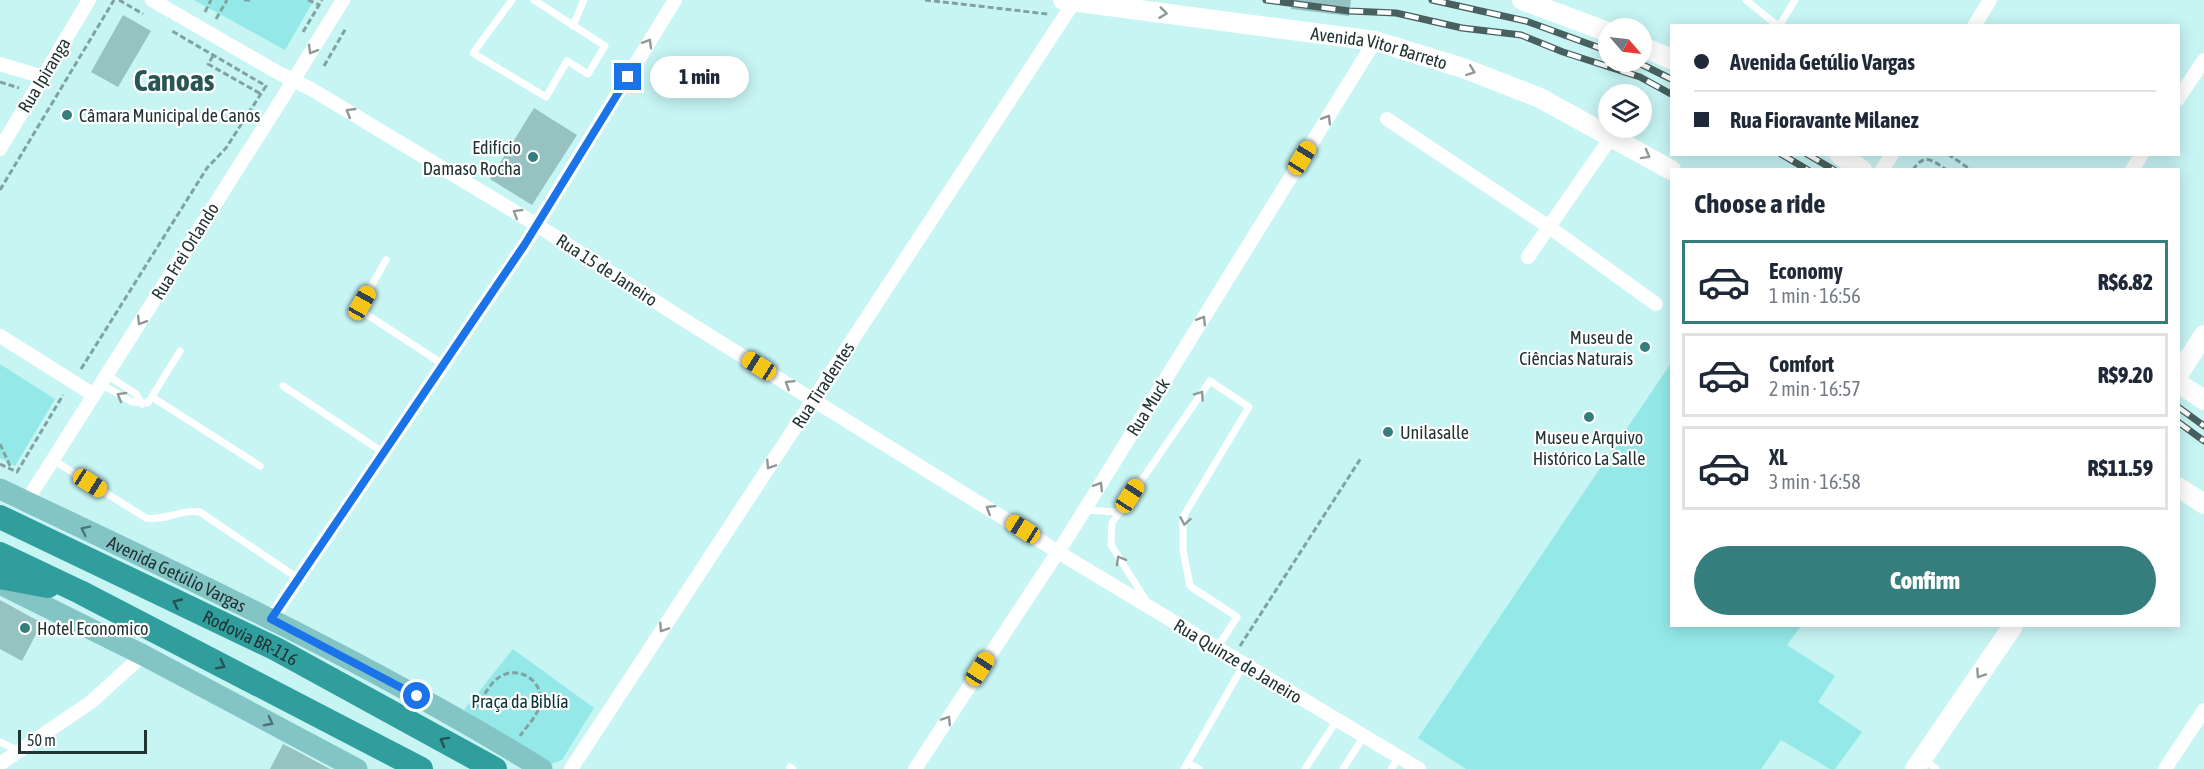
<!DOCTYPE html>
<meta charset="utf-8">
<style>
body{margin:0;font-family:"Asap Condensed",sans-serif;background:#f2f2f3;color:#1f2937;height:100vh;display:flex;flex-direction:column;font-size:22px;white-space:nowrap}
*{box-sizing:border-box;margin:0}
p{font-size:20px;color:#747a83}
.icon{flex:none;width:33px;height:33px;fill:none;stroke:currentColor;stroke-width:2;stroke-linecap:round;stroke-linejoin:round}
.map{position:relative;flex:1;overflow:hidden}
.sheet{position:absolute;left:1670px;top:168px;width:510px;height:459px;display:flex;flex-direction:column;background:#fff;border-radius:0px;box-shadow:0 3px 15px #0003}
.sheet>*{flex:none}
.guide{position:absolute;left:1670px;top:24px;width:510px;height:132px;border-radius:0px;box-shadow:0 3px 15px #0003;display:grid;align-content:center;height:132px;padding:0 24px;background:#fff}
.needle{width:39px;rotate:118deg}
.controls{position:absolute;left:1598px;top:18px;display:grid;gap:12px}
.controls a{display:grid;place-items:center;width:54px;height:54px;border-radius:50%;background:#fff;box-shadow:0 3px 15px #0003;font-size:30px}
.scale{position:absolute;left:18px;bottom:15px;width:129px;box-sizing:border-box;padding-left:6px;border:3px solid #213332;border-top:0;font-size:16px;line-height:21px;white-space:nowrap;color:#213332;-webkit-text-stroke:4px #fff;paint-order:stroke}
.end{position:absolute;width:27px;height:27px;margin:-14px;border:8px solid #1a73e8;background:#fff;box-shadow:0 0 0 3px #fff}
.from{border-radius:50%}
.bubble{position:absolute;height:42px;border-radius:21px;background:#fff;box-shadow:0 3px 15px #0003;font-size:20px;font-weight:800;line-height:42px;text-align:center}
.car{position:absolute;width:18px;height:36px;margin:-18px -9px;border-radius:8px;box-shadow:0 0 4px 2px #0007;background:linear-gradient(#f5c518 24%,#345 0 40%,#f5c518 0 76%,#345 0 86%,#f5c518 0)}
.guide b{display:flex;align-items:center;gap:21px;height:57px;font-size:22px}
.guide b+b{border-top:2px solid #e0e1e3}
.guide i{width:15px;height:15px;background:#1f2937}
ul{padding:0;list-style:none}
li{display:flex;align-items:center;gap:18px;height:84px;margin:0 12px 9px;padding:0 12px;border:3px solid #e0e1e3;border-radius:0px}
li div{flex:1}
li b{display:block;font-size:22px}
li em{font-style:normal;font-weight:800}
li.on{border-color:#357e7d}
li>.icon{width:54px;height:54px;stroke-width:1.5}
h2{padding:0 24px;font-size:27px;line-height:72px}
.action{display:flex;gap:12px;margin-top:auto;padding:12px 24px}
.action a{flex:1;height:69px;border-radius:36px;background:#357e7d;color:#fff;font-size:24px;font-weight:800;line-height:69px;text-align:center}
.map>svg:first-child{display:block}
.green{fill:#94e9e8}
.building{fill:#96c2c1}
.lines{fill:none;stroke-linecap:round;stroke-linejoin:round}
.path{stroke:#80a2a1;stroke-width:3;stroke-dasharray:6 3;stroke-linecap:butt}
.lane{stroke:#fff;stroke-width:7}
.street{stroke:#fff;stroke-width:14}
.secondary{stroke:#fff;stroke-width:20}
.primary{stroke:#83c5c5;stroke-width:21}
.highway{stroke:#319e9e;stroke-width:24}
.rail-casing{stroke:#48605f;stroke-width:7}
.rail{stroke:#fff;stroke-width:4.5;stroke-dasharray:14;stroke-linecap:butt}
.oneway{stroke:#909998}
.oneway2{stroke:#4d7574}
.oneway3{stroke:#265352}
.route{stroke:#1a73e8;stroke-width:8}
.poi-dot{fill:#357e7d;stroke:#fff;stroke-width:2}
.labels{text-anchor:middle;dominant-baseline:central;stroke-width:4.5;stroke-linejoin:round;paint-order:stroke}
.street-label{font-size:18px;fill:#213332;stroke:#fff}
.poi-label{font-size:18px;fill:#213332;stroke:#fff;text-anchor:start}
.park-label{font-size:18px;fill:#073434;stroke:#fff}
.town-label{font-size:30px;font-weight:bold;fill:#2b5454;stroke:#fff}
</style>
<div class="map">
<svg width="2204" height="769" viewBox="0 0 2204 769">
<rect width="100%" height="100%" fill="#c7f5f4"/>
<path class="green" d="M 194,0 L 314,0 L 285,50 Z
M 1671,363 L 1671,626 L 1801,626 L 1787,645 L 1835,676 L 1818,702 L 1862,732 L 1835,769 L 1830,769 L 1781,740 L 1761,769 L 1466,769 L 1418,738 Z
M 0,364 L 55,399 L 15,466 L 0,458 Z
M 513,649 L 594,708 L 562,760 L 551,764 L 523,750 L 464,710 Z"/>
<path class="building" d="M 1292,0 L 1351,0 L 1349,16 L 1291,9 Z
M 123,15 L 151,31 L 118,87 L 91,72 Z
M 534,108 L 577,135 L 532,205 L 490,179 Z
M 0,600 L 42,623 L 22,661 L 0,649 Z
M 283,744 L 291,748 L 330,769 L 270,769 Z"/>
<g class="lines">
<path class="path" d="M 119,0 L 143,14
M 244,0 L 250,0
M 308,0 L 319,5
M 925,0 L 1048,14
M 205,12 L 211,0
M 216,19 L 227,0
M 303,32 L 322,0
M 213,56 L 208,64 L 261,94
M 324,66 L 346,28
M 0,82 L 19,88
M 1948,154 L 1971,170
M 1913,170 C 1924,152 1933,161 1947,170
M 0,190 L 114,0
M 81,369 L 207,168 L 226,148 L 266,86 L 172,31
M 0,444 L 11,468
M 0,464 L 17,472 L 63,395
M 1240,646 L 1361,458
M 475,709 C 483,698 490,682 501,676 C 521,665 545,683 540,705 C 537,716 527,726 520,736"/>
<path class="lane" d="M 512,0 L 473,53 L 546,97 L 567,61 L 588,74 L 605,46 L 534,0
M 1746,0 L 1778,26
M 573,26 L 584,0
M 1779,26 L 1795,0
M 386,260 L 362,303 L 363,312 L 444,365
M 107,375 L 136,394 L 142,404
M 101,384 L 132,402 L 148,403 L 180,351
M 283,386 L 384,453
M 152,397 L 260,466
M 53,460 L 146,518 C 167,521 179,509 200,512 L 299,579
M 1084,510 L 1119,512
M 1147,602 L 1111,545 L 1112,523 L 1210,381 L 1249,407 L 1183,517 L 1183,550 L 1190,586 L 1237,617 L 1217,648
M 0,742 L 19,751
M 1924,759 L 1936,769
M 1188,763 L 1199,769
M 790,767 L 793,769
M 1184,769 L 1244,664
M 1305,769 L 1337,720
M 1343,769 L 1364,736
M 1391,769 L 1399,757"/>
<path class="street" d="M 152,0 L 275,71 L 311,89 L 537,225 L 678,316 L 1071,560 L 1419,769
M 1974,26 L 1990,0
M 0,64 L 43,77
M 2178,99 L 2204,60
M 1387,119 L 1549,227 L 1656,304
M 0,149 L 89,0
M 1882,170 L 1892,154
M 2132,170 L 2142,154
M 1528,257 L 1612,136
M 0,336 L 94,395
M 26,502 L 283,97 L 343,0
M 271,619 L 525,244 L 675,0
M 0,764 L 91,702 L 143,655
M 571,769 L 1074,2
M 915,769 L 1069,535 L 1375,41
M 2165,769 L 2204,710"/>
<g class="secondary">
<path id="s1" d="M 1063,0 L 1375,41 L 1463,68 L 1540,98 L 1671,170"/>
<path d="M 1522,0 L 1608,32"/>
<path d="M 1641,46 L 1671,59"/>
<path d="M 1839,154 L 1862,170"/>
<path d="M 2178,375 L 2204,335"/>
<path d="M 2178,383 L 2204,400"/>
<path d="M 2178,487 L 2204,504"/>
<path d="M 1915,769 L 2013,626"/>
</g>
<g class="primary">
<path id="s2" d="M 0,489 C 184,576 369,662 542,769"/>
<path d="M 0,584 L 143,655 L 357,769"/>
</g>
<g class="highway">
<path id="s3" d="M 0,517 L 276,649 L 495,769"/>
<path d="M 0,554 L 80,592 L 421,769"/>
<path d="M 0,577 L 48,586"/>
</g>
<defs>
<path id="rail" d="M 1266,0 L 1349,11 L 1396,13 L 1462,28 L 1521,35 L 1563,52 L 1640,77 L 1671,94
M 1432,0 L 1526,21 L 1608,51
M 1637,62 L 1671,79
M 1781,154 L 1808,170
M 1807,154 L 1834,170
M 2178,407 L 2204,426
M 2178,422 L 2204,441"/>
</defs>
<use href="#rail" class="rail-casing"/>
<use href="#rail" class="rail"/>
</g>
<defs><path id="oneway-chevron" d="M-2-3.5L2.5 0L-2 3.5" fill="none" stroke-width="1.6" stroke-linecap="round" stroke-linejoin="round" transform="scale(1.5)"/></defs>
<g class="oneway">
<use href="#oneway-chevron" transform="translate(1163 13) rotate(7)"/>
<use href="#oneway-chevron" transform="translate(648 43) rotate(-59)"/>
<use href="#oneway-chevron" transform="translate(312 50) rotate(121)"/>
<use href="#oneway-chevron" transform="translate(1471 71) rotate(21)"/>
<use href="#oneway-chevron" transform="translate(350 112) rotate(-149)"/>
<use href="#oneway-chevron" transform="translate(1327 119) rotate(-58)"/>
<use href="#oneway-chevron" transform="translate(1646 155) rotate(29)"/>
<use href="#oneway-chevron" transform="translate(517 213) rotate(-149)"/>
<use href="#oneway-chevron" transform="translate(1202 320) rotate(-58)"/>
<use href="#oneway-chevron" transform="translate(141 321) rotate(122)"/>
<use href="#oneway-chevron" transform="translate(789 384) rotate(-148)"/>
<use href="#oneway-chevron" transform="translate(1200 395) rotate(-55)"/>
<use href="#oneway-chevron" transform="translate(121 396) rotate(-150)"/>
<use href="#oneway-chevron" transform="translate(770 465) rotate(123)"/>
<use href="#oneway-chevron" transform="translate(1099 486) rotate(-58)"/>
<use href="#oneway-chevron" transform="translate(990 509) rotate(-148)"/>
<use href="#oneway-chevron" transform="translate(1185 521) rotate(100)"/>
<use href="#oneway-chevron" transform="translate(1120 560) rotate(-120)"/>
<use href="#oneway-chevron" transform="translate(663 628) rotate(123)"/>
<use href="#oneway-chevron" transform="translate(1980 674) rotate(124)"/>
<use href="#oneway-chevron" transform="translate(947 720) rotate(-57)"/>
</g>
<g class="oneway2">
<use href="#oneway-chevron" transform="translate(85 530) rotate(-154)"/>
<use href="#oneway-chevron" transform="translate(269 722) rotate(28)"/>
</g>
<g class="oneway3">
<use href="#oneway-chevron" transform="translate(177 603) rotate(-155)"/>
<use href="#oneway-chevron" transform="translate(221 665) rotate(27)"/>
<use href="#oneway-chevron" transform="translate(444 741) rotate(-151)"/>
</g>
<g class="lines">
<path class="route" d="M 417,696 L 271,619 L 525,244 L 628,77"/>
</g>
<g class="poi-dot">
<circle cx="67" cy="115" r="6"/>
<circle cx="533" cy="157" r="6"/>
<circle cx="1645" cy="347" r="6"/>
<circle cx="1589" cy="417" r="6"/>
<circle cx="1388" cy="432" r="6"/>
<circle cx="25" cy="628" r="6"/>
</g>
<g class="labels">
<g class="street-label">
<text stroke="none"><textPath href="#s1" startOffset="320">Avenida Vitor Barreto</textPath></text>
<text transform="translate(44 75) rotate(-59)">Rua Ipiranga</text>
<text transform="translate(185 251) rotate(-58)">Rua Frei Orlando</text>
<text transform="translate(607 270) rotate(33)">Rua 15 de Janeiro</text>
<text transform="translate(823 385) rotate(-57)">Rua Tiradentes</text>
<text transform="translate(1148 407) rotate(-58)">Rua Muck</text>
<text stroke="none"><textPath href="#s2" startOffset="196">Avenida Getúlio Vargas</textPath></text>
<text stroke="none"><textPath href="#s3" startOffset="278">Rodovia BR-116</textPath></text>
<text transform="translate(1238 661) rotate(31)">Rua Quinze de Janeiro</text>
</g>
<g class="poi-label">
<text x="79" y="115">Câmara Municipal de Canos</text>
<text x="521" y="147" text-anchor="end">Edifício<tspan x="521" dy="21">Damaso Rocha</tspan></text>
<text x="1633" y="337" text-anchor="end">Museu de<tspan x="1633" dy="21">Ciências Naturais</tspan></text>
<text x="1400" y="432">Unilasalle</text>
<text x="1589" y="437" text-anchor="middle">Museu e Arquivo<tspan x="1589" dy="21">Histórico La Salle</tspan></text>
<text x="37" y="628">Hotel Economico</text>
</g>
<g class="park-label">
<text x="520" y="701">Praça da Biblía</text>
</g>
<g class="town-label">
<text x="174" y="80">Canoas</text>
</g>
</g>
</svg>
<div class="controls">
<a><svg class="needle" viewBox="-14 -14 28 28"><path d="M0-13l5 13h-10z" fill="#e53935"/><path d="M0 13l5-13h-10z" fill="#747a83"/></svg></a>
<a><svg class="icon" aria-label="layers" viewBox="0 0 24 24"><path d="M12 4l9 5-9 5-9-5zM3 14l9 5 9-5"/></svg></a>
</div>
<div class="scale">50 m</div>
<i class="end from" style="left:417px;top:696px"></i>
<i class="end" style="left:628px;top:77px"></i>
<div class="bubble" style="left:650px;top:56px;width:99px">1 min</div>
<i class="car" style="left:1302px;top:158px;rotate:32deg"></i>
<i class="car" style="left:362px;top:303px;rotate:29deg"></i>
<i class="car" style="left:759px;top:366px;rotate:302deg"></i>
<i class="car" style="left:90px;top:483px;rotate:122deg"></i>
<i class="car" style="left:1130px;top:496px;rotate:33deg"></i>
<i class="car" style="left:1023px;top:529px;rotate:302deg"></i>
<i class="car" style="left:980px;top:669px;rotate:33deg"></i>
<div class="guide">
<b><i class="from"></i>Avenida Getúlio Vargas</b>
<b><i></i>Rua Fioravante Milanez</b>
</div>
<section class="sheet">
<h2>Choose a ride</h2>
<ul>
<li class="on"><svg class="icon" aria-label="car" viewBox="0 0 24 24"><path d="M5 17H2v-5l4-1 3-4h7l3 4 3 1v5h-3M9 17h6M6 11h13"/><circle cx="7" cy="17" r="2"/><circle cx="17" cy="17" r="2"/></svg><div><b>Economy</b><p>1 min · 16:56</p></div><em>R$6.82</em></li>
<li><svg class="icon" aria-label="car" viewBox="0 0 24 24"><path d="M5 17H2v-5l4-1 3-4h7l3 4 3 1v5h-3M9 17h6M6 11h13"/><circle cx="7" cy="17" r="2"/><circle cx="17" cy="17" r="2"/></svg><div><b>Comfort</b><p>2 min · 16:57</p></div><em>R$9.20</em></li>
<li><svg class="icon" aria-label="car" viewBox="0 0 24 24"><path d="M5 17H2v-5l4-1 3-4h7l3 4 3 1v5h-3M9 17h6M6 11h13"/><circle cx="7" cy="17" r="2"/><circle cx="17" cy="17" r="2"/></svg><div><b>XL</b><p>3 min · 16:58</p></div><em>R$11.59</em></li>
</ul>
<div class="action"><a>Confirm</a></div>
</section>
</div>
